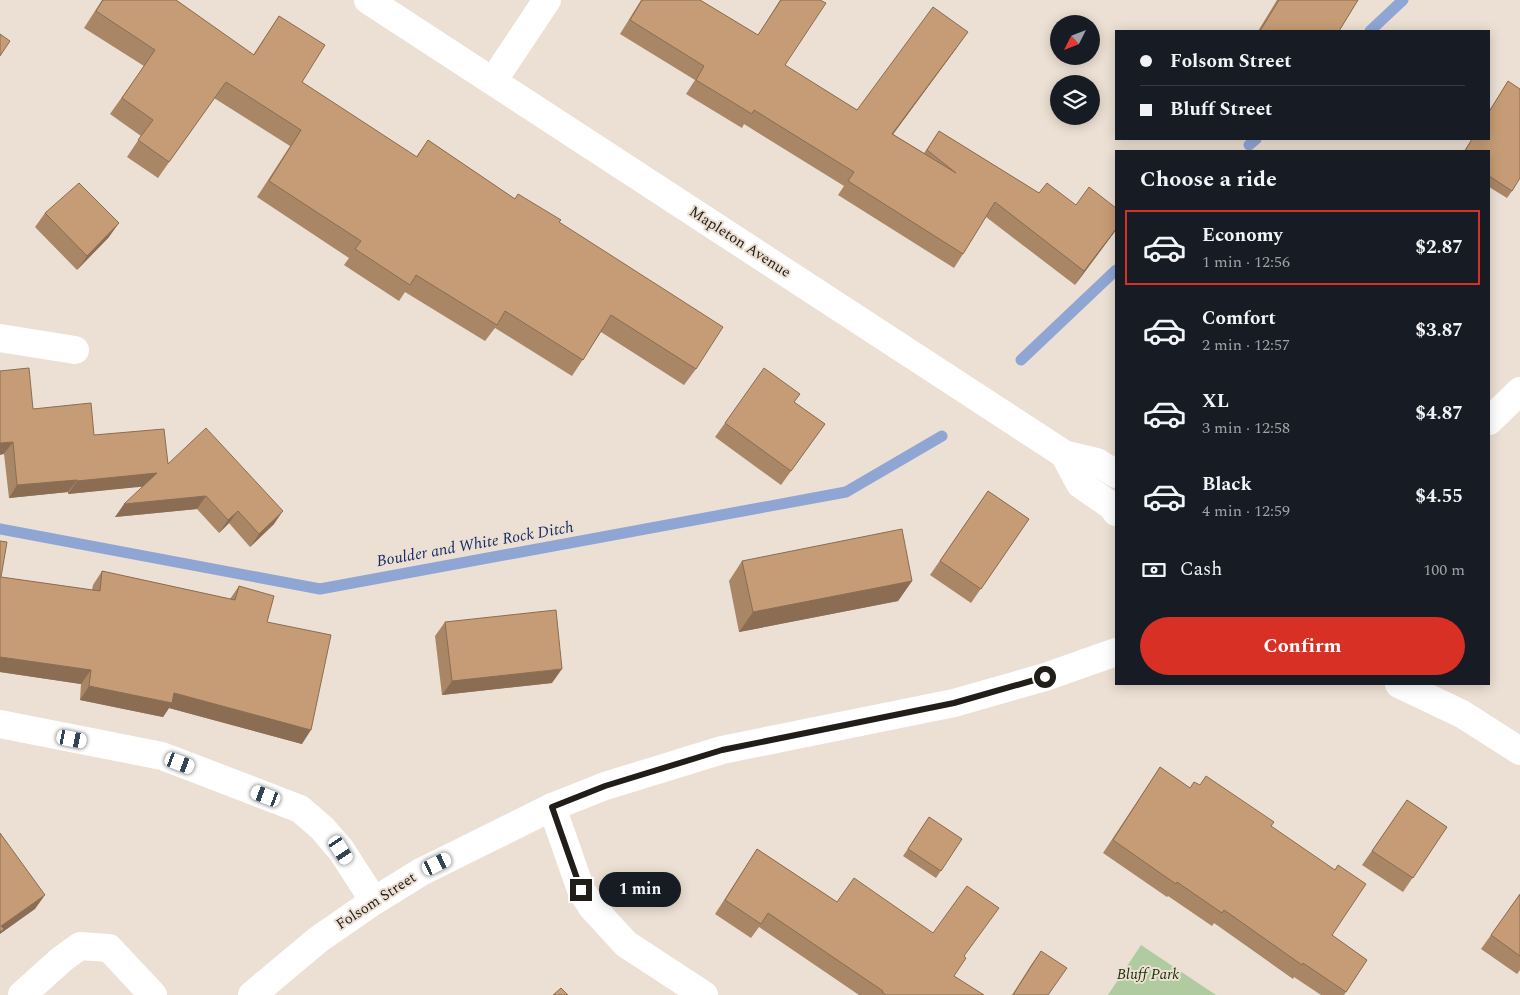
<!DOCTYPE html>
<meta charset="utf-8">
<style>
body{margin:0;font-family:Spectral,serif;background:#20242c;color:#f1f3f6;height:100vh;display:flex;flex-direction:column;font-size:19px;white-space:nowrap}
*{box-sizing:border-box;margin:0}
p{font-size:16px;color:#9ea1a6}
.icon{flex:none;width:28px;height:28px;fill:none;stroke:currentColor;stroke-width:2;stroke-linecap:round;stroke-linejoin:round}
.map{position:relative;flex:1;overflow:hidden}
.details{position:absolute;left:1115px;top:150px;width:375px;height:535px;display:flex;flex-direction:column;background:#171b24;border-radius:0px;box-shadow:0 2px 12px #0003}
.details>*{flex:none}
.hud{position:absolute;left:1115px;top:30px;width:375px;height:110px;border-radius:0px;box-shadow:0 2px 12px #0003;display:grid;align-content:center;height:110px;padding:0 25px;background:#171b24}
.needle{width:32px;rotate:228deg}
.fabs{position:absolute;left:1050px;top:15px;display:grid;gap:10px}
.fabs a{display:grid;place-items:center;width:50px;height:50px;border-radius:50%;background:#171b24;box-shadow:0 2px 12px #0003;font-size:25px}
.end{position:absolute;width:22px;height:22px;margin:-11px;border:6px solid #211d18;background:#fff;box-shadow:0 0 0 2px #fff}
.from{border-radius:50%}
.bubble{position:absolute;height:35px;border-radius:18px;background:#171b24;box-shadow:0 2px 12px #0003;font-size:16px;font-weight:700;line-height:35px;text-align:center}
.car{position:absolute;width:15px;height:30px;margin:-15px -8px;border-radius:6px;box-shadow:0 0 4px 1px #0007;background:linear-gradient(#fff 24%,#345 0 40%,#fff 0 76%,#345 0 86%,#fff 0)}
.hud b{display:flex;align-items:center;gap:18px;height:48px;font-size:19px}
.hud b+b{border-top:1px solid #363941}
.hud i{width:12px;height:12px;background:#f1f3f6}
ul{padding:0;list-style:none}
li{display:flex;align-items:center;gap:15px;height:75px;margin:0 10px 8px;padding:0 15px;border:2px solid transparent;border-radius:0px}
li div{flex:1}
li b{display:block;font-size:19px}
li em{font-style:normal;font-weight:700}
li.current{border-color:#d93025}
li>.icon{width:45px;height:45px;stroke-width:1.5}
h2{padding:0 25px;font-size:22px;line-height:60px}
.pay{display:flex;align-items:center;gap:12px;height:55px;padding:0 25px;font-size:19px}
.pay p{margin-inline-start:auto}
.cta{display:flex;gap:10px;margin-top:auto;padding:10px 25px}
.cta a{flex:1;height:58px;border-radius:30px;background:#d93025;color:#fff;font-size:20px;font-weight:700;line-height:58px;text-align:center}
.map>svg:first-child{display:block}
.green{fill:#b0cba0}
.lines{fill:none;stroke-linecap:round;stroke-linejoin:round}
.stream{stroke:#8fa5d3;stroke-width:11}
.street{stroke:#fff;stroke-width:28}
.secondary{stroke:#fff;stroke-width:28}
.wall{fill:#a98665}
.shaded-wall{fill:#8a6d52}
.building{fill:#c59c75;stroke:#8a6d52}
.route{stroke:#211d18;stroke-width:6}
.labels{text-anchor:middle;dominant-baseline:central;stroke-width:4;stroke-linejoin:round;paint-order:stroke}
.street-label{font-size:15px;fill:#211d18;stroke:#ecdfd3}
.park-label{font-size:15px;font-style:italic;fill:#173200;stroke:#ecdfd3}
.water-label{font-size:16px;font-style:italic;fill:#172d65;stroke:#ecdfd3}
</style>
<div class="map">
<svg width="1520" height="995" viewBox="0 0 1520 995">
<rect width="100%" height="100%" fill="#ecdfd3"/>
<path class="green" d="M 1141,945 L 1216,995 L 1108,995 Z"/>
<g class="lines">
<path class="stream" d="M 1370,31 L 1403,0
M 1249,145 L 1256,139
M 1021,360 L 1116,270
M 0,529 L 320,589 L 846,492 L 942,436"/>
<path class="street" d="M 0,338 L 75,350
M 1399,684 L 1462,714 L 1520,751
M 0,724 L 162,756 L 300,809 L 322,828 L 341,850 L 374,901
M 552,807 L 581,890 L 592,907 L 626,944 L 704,995
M 22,995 L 62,959 L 80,946 L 109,948 L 153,995"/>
<path class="secondary" d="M 368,0 L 1064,454 L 1097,462 L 1116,474
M 493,81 L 547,0
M 1489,421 L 1520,391
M 1064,454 L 1080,484 L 1112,506 L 1116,512
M 252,995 L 319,939 L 374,901 L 421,872 L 552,807 L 605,786 L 722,750 L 954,703 L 1045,677 L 1116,652"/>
</g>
<path class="wall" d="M 102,0 L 176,0 L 253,55 L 279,16 L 302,82 L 416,157 L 428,140 L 515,199 L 559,222 L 696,369 L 684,385 L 601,332 L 572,376 L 495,328 L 485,341 L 405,292 L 399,301 L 344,265 L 349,258 L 257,197 L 290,146 L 214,98 L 158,178 L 127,157 L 141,136 L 110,114 L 144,66 L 84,28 Z
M 641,0 L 700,0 L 758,35 L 780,0 L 820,0 L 785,65 L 857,110 L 958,46 L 893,134 L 924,153 L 939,131 L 1039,193 L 1076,205 L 1116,208 L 1116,230 L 1075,285 L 986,217 L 963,254 L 954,268 L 838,195 L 844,186 L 744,124 L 742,128 L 686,94 L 695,80 L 620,34 Z
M 1277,0 L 1358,0 L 1339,31 L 1258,31 Z
M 1508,81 L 1512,191 L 1507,198 L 1489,187 L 1489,151 L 1464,151 L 1472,139 L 1489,139 L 1489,111 Z
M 45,213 L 109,237 L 77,270 L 35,227 Z
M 794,402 L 825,424 L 781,485 L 715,437 L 725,423 Z
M 33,409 L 94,435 L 168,464 L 274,524 L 250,547 L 229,523 L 219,533 L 197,509 L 115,517 L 143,486 L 68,494 L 68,492 L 9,498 L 4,454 Z
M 988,491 L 1029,519 L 971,603 L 930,575 Z
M 0,541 L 1,577 L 92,590 L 93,585 L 102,571 L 230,599 L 239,586 L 267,622 L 302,744 L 169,708 L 163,717 L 80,700 L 81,684 L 0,672 Z
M 742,561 L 912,581 L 898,601 L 739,632 L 729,581 Z
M 445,622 L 552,683 L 442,695 L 435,636 Z
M 1160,767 L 1190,788 L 1271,826 L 1332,935 L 1367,960 L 1344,995 L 1321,995 L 1294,977 L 1293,979 L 1214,923 L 1212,926 L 1168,896 L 1167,897 L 1103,853 Z
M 1407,800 L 1447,827 L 1403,892 L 1362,865 Z
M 929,817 L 962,839 L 936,878 L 903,856 Z
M 757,849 L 837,902 L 964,956 L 954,976 L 984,995 L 859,995 L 759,927 L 751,938 L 715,914 Z
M 1520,894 L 1520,970 L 1517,974 L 1481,949 Z
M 1041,951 L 1048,995 L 1012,995 L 1031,965 Z"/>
<path class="shaded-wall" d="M 968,32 L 958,46 L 883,148 L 892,134 Z
M 119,223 L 109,237 L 77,270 L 87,256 Z
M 1116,229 L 1116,230 L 1075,285 L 1084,271 Z
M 13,442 L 4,454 L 0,455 L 0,443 Z
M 157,473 L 149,486 L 68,494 L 77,481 Z
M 77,480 L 68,492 L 9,498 L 17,485 Z
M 206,496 L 197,509 L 115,517 L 124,504 Z
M 238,511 L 229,523 L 219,533 L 228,520 Z
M 283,511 L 274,524 L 250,547 L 259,534 Z
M 912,581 L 898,601 L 739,632 L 753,612 Z
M 0,657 L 91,670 L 81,684 L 0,672 Z
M 562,669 L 552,683 L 442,695 L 452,681 Z
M 89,686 L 174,693 L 311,730 L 302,744 L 169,708 L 163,717 L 80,700 Z
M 45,895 L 35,909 L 0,934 L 0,928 L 1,926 Z"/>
<path class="building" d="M 103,0 L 176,0 L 254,55 L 279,16 L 325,45 L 302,82 L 417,157 L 428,140 L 515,199 L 518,194 L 561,220 L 559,222 L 723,327 L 696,369 L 611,315 L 583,360 L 505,311 L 497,325 L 416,275 L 410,285 L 355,249 L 361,241 L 269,181 L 301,130 L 226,82 L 169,162 L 138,140 L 153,120 L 122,98 L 155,50 L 96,11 Z
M 642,0 L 700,0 L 758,35 L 781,0 L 820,0 L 826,3 L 785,65 L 857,110 L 933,7 L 968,32 L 892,134 L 956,173 L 927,150 L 939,131 L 1039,193 L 1047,183 L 1076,205 L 1089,187 L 1116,208 L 1116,229 L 1084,271 L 995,202 L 963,254 L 848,181 L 854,172 L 754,110 L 752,114 L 696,80 L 704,66 L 630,20 Z
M 1279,0 L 1358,0 L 1339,31 L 1260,31 Z
M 0,34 L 10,41 L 0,56 Z
M 1508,81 L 1520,89 L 1520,178 L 1512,191 L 1489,176 L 1489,151 L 1465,151 L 1472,139 L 1489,139 L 1489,112 Z
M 79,183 L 119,223 L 87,256 L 45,213 Z
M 29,368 L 33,409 L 91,403 L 94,435 L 164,429 L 168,464 L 206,428 L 283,511 L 259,534 L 238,511 L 228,520 L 206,496 L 124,504 L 157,473 L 77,481 L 77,480 L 17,485 L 13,442 L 0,443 L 0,371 Z
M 764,368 L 800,394 L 794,402 L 825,424 L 791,471 L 725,423 Z
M 988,491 L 1029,519 L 981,589 L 940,561 Z
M 902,529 L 912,581 L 753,612 L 742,561 Z
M 0,541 L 7,542 L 1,577 L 100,591 L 102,571 L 235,600 L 239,586 L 274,596 L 267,622 L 331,635 L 311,730 L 174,693 L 172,703 L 89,686 L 91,670 L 0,657 Z
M 556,610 L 562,669 L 452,681 L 445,622 Z
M 1160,767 L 1190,788 L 1194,782 L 1200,785 L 1206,776 L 1274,822 L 1271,826 L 1335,870 L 1338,865 L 1366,884 L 1332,935 L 1367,960 L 1346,992 L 1303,963 L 1302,965 L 1224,910 L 1222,913 L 1177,882 L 1176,884 L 1113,840 Z
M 1407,800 L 1447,827 L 1413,878 L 1372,851 Z
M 929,817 L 962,839 L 941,871 L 908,849 Z
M 0,833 L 45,895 L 1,926 L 4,929 L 0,932 Z
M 757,849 L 837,902 L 854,878 L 933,933 L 967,886 L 999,908 L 964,956 L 966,958 L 954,976 L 984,995 L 886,995 L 882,992 L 883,991 L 768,913 L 761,924 L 725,900 Z
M 1520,894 L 1520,956 L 1491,935 Z
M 1041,951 L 1067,968 L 1048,995 L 1013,995 Z
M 561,988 L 568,995 L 553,995 Z"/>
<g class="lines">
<path class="route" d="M 581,890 L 552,807 L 605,786 L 722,750 L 954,703 L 1045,677"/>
</g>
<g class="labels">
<g class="street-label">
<text transform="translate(740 242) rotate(33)">Mapleton Avenue</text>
<text transform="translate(376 901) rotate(-33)">Folsom Street</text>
</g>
<g class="park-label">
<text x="1148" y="974">Bluff Park</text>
</g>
<g class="water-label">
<text transform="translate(475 544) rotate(-10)">Boulder and White Rock Ditch</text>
</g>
</g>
</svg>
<div class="fabs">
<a><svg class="needle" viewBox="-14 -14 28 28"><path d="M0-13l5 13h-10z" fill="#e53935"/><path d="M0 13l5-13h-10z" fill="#9ea1a6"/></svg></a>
<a><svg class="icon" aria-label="layers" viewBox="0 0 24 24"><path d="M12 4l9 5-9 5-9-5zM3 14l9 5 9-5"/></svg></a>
</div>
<i class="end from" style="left:1045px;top:677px"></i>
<i class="end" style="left:581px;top:890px"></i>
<div class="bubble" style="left:599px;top:872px;width:82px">1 min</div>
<i class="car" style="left:72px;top:739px;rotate:101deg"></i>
<i class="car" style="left:180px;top:763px;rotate:111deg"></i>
<i class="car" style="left:266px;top:796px;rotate:291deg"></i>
<i class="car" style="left:341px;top:850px;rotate:147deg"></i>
<i class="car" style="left:437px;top:864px;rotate:64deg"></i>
<div class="hud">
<b><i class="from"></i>Folsom Street</b>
<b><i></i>Bluff Street</b>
</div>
<section class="details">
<h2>Choose a ride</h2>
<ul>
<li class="current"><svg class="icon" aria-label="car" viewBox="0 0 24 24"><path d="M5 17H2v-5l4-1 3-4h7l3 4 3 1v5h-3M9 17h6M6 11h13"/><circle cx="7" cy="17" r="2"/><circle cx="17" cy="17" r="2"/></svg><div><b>Economy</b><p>1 min · 12:56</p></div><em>$2.87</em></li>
<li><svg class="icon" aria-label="car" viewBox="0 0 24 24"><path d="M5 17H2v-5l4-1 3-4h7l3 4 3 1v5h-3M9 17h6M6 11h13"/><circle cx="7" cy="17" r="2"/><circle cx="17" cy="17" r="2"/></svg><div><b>Comfort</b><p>2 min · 12:57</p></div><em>$3.87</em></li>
<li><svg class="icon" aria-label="car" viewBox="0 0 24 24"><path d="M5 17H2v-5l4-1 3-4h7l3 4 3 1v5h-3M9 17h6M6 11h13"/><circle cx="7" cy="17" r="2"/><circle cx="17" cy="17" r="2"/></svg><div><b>XL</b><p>3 min · 12:58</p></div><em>$4.87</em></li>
<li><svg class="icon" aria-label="car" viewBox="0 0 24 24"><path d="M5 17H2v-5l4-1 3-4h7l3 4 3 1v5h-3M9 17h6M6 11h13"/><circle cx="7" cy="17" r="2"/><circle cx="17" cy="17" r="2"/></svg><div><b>Black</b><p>4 min · 12:59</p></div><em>$4.55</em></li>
</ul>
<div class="pay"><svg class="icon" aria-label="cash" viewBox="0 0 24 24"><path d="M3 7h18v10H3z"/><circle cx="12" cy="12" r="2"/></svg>Cash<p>100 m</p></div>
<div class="cta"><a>Confirm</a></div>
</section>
</div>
